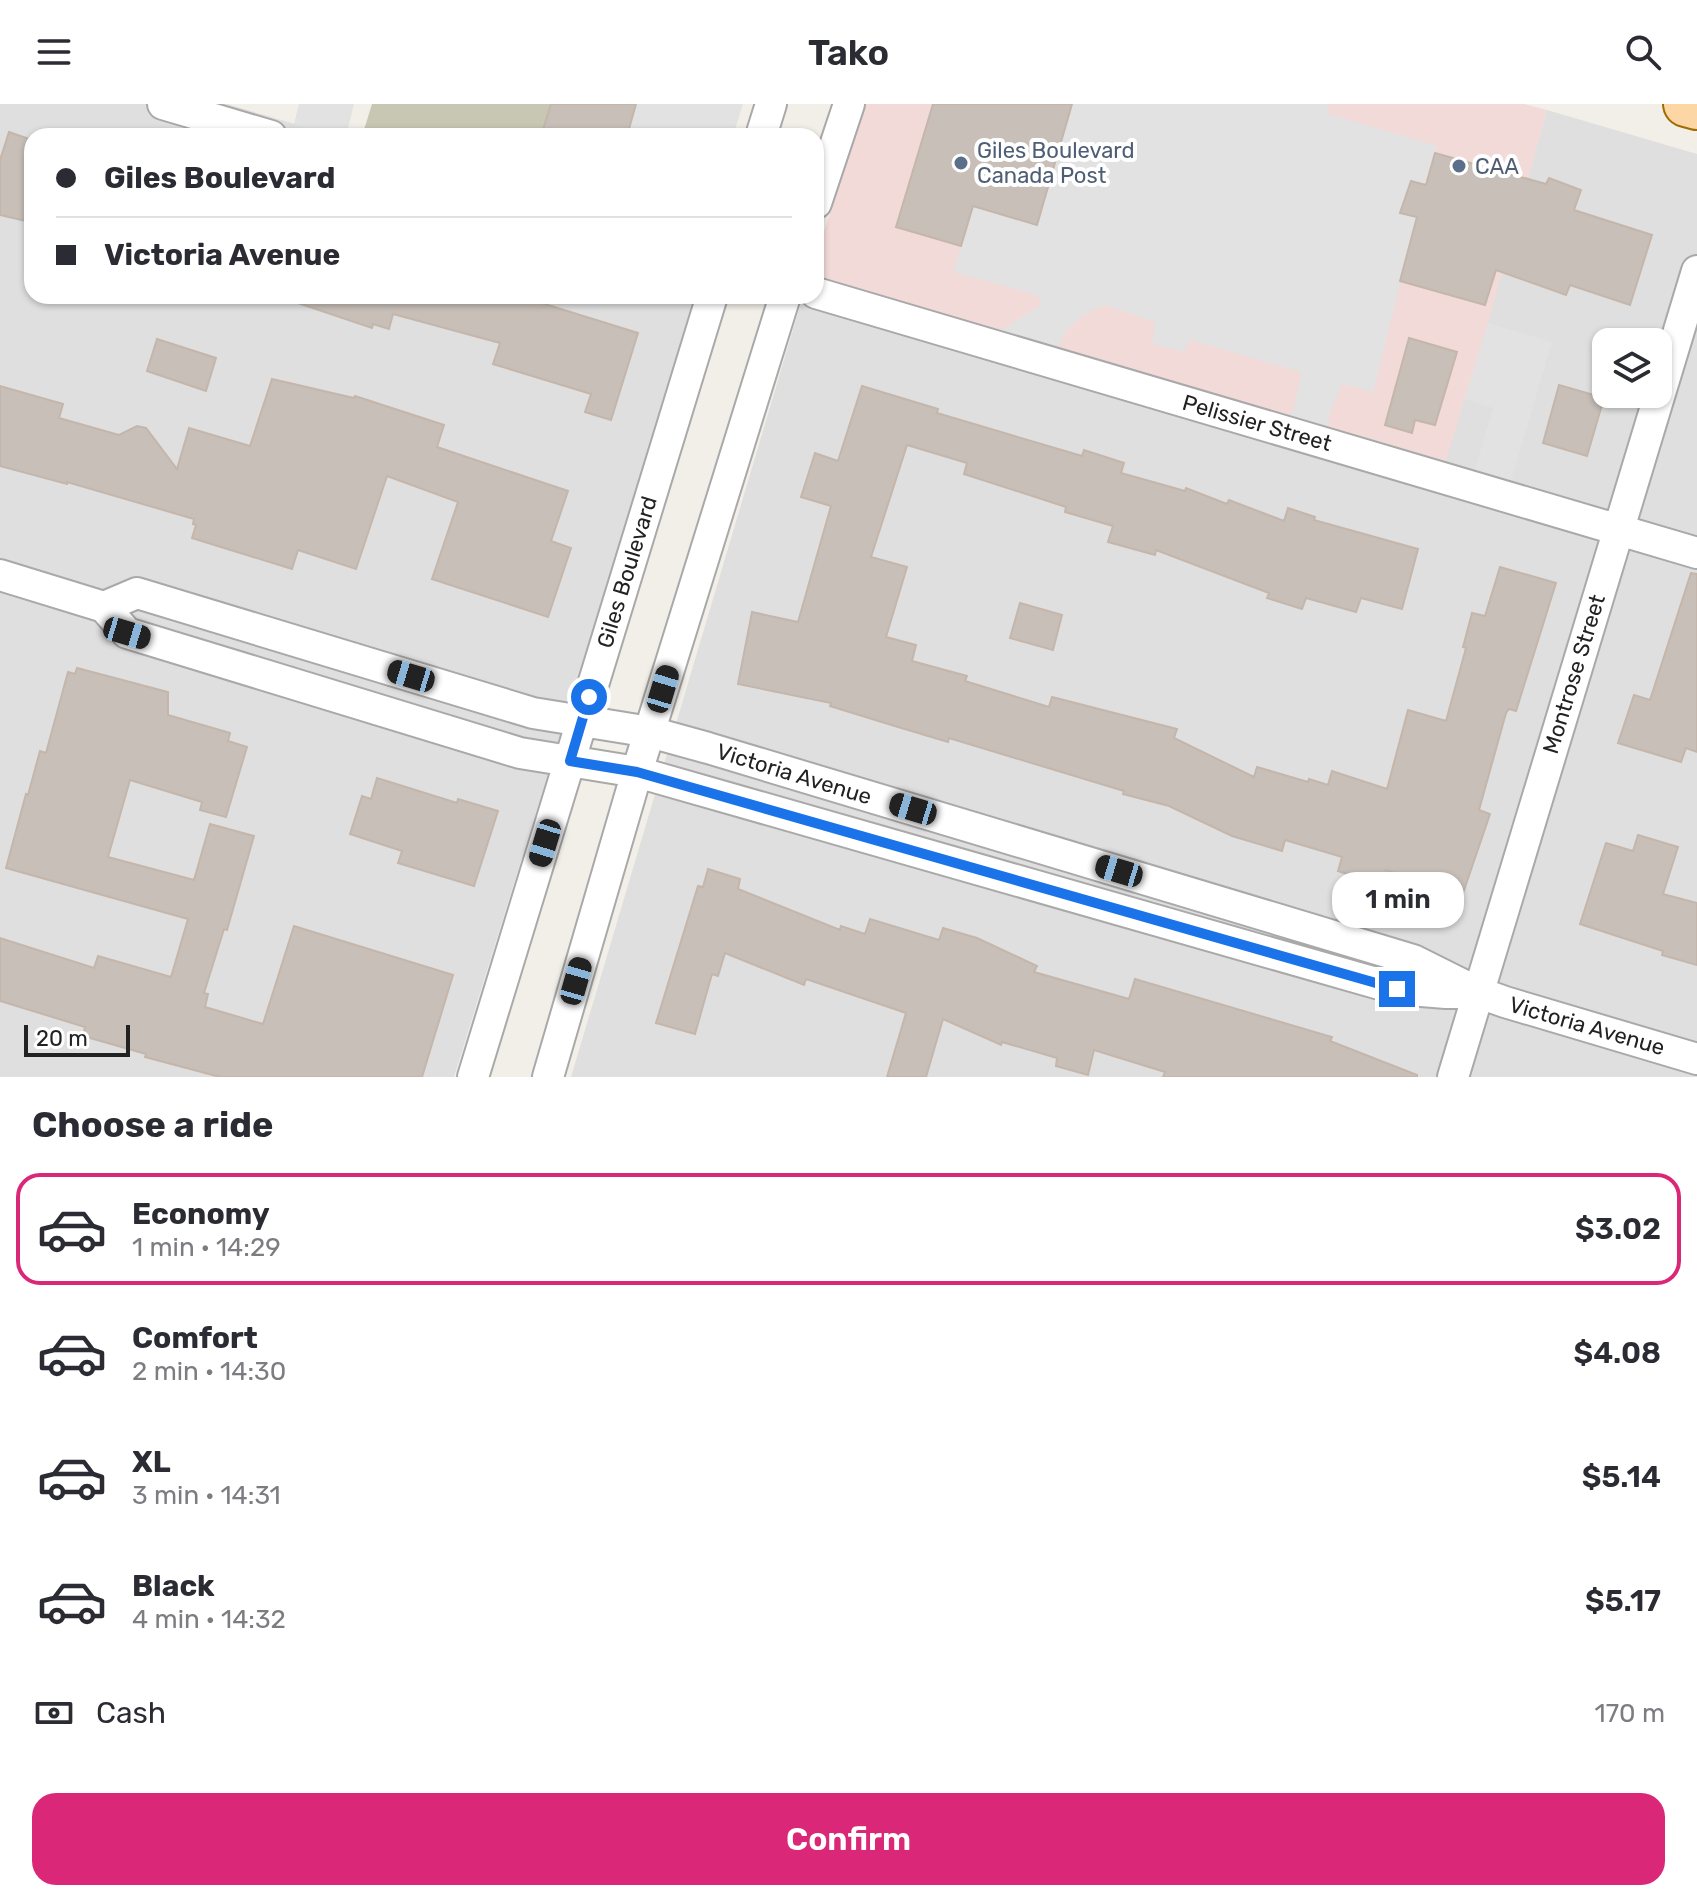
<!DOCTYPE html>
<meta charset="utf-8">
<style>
body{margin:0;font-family:Rubik,sans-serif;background:#f7f7f7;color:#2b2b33;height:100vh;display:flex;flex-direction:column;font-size:30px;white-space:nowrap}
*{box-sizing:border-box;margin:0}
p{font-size:26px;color:#7c7c81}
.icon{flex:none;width:44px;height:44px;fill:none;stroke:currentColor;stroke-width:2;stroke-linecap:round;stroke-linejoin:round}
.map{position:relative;height:973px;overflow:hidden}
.side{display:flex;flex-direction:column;background:#fff;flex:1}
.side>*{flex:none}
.banner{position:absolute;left:24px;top:24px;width:800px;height:176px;border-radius:24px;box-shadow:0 2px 6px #0004;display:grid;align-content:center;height:176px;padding:0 32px;background:#fff}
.buttons{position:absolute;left:1592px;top:224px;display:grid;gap:16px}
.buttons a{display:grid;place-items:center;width:80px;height:80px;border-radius:16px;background:#fff;box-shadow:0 2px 6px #0004;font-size:40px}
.scale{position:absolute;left:24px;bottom:20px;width:106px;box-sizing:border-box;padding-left:8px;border:4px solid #222;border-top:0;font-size:22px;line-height:28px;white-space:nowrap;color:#222;-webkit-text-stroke:6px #fff;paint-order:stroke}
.end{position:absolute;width:36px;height:36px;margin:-18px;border:10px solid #1a73e8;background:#fff;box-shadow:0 0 0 4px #fff}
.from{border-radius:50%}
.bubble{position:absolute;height:56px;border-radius:24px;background:#fff;box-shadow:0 2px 6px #0004;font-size:26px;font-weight:600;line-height:56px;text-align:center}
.car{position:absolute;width:24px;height:48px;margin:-24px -12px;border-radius:10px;box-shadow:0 0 6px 2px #0007;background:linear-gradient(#222 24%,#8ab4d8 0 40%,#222 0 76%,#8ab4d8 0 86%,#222 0)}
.banner b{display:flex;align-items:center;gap:28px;height:76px;font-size:30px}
.banner b+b{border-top:2px solid #e1e1e2}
.banner i{width:20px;height:20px;background:#2b2b33}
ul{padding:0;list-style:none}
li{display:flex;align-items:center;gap:24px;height:112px;margin:0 16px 12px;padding:0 16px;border:4px solid transparent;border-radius:24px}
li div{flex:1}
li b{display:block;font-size:30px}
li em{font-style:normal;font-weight:600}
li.active{border-color:#db2777}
li>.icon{width:72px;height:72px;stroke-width:1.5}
h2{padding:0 32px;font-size:36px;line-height:96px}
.pay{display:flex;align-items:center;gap:20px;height:88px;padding:0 32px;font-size:30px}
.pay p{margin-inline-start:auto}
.button{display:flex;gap:16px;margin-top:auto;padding:16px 32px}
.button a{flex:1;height:92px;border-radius:24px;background:#db2777;color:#fff;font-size:32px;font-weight:600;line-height:92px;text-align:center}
header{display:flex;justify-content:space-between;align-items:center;height:104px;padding:0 32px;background:#fff;font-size:36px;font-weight:600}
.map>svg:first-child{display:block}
.residential{fill:#e0dfdf;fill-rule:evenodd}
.commercial{fill:#f2dad9}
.construction{fill:#c7c7b4}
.parking{fill:#e2e2e2}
.building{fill:#c7bfb8;stroke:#c4b6ab;stroke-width:2}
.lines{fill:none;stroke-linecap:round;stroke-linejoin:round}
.street-casing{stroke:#a9a9a9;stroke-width:34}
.primary-casing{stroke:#a06b00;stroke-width:48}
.street{stroke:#fff;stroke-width:30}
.primary{stroke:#fcd6a4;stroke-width:44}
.route{stroke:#1a73e8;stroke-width:10}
.service-dot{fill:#5c6f8a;stroke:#fff;stroke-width:3}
.labels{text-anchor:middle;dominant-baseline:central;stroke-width:8;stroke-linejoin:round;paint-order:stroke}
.service-label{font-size:22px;fill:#4e5e75;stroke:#fff;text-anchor:start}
.street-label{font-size:22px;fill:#222;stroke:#fff}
</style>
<header><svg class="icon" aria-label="menu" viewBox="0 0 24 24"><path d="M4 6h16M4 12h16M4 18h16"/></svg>Tako<svg class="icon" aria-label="search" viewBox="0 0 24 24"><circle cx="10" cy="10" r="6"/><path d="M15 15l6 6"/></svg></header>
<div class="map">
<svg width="1697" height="973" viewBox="0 0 1697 973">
<rect width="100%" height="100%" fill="#f2efe9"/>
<path class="residential" d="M 0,0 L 227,0 L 336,32 L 32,32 L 32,192 L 696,192 L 454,973 L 0,973 Z
M 1547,6 L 1697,50 L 1697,973 L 571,973 L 803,192 L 816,192 L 816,172 L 1058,246 L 1465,295 ZM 1606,238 L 1658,238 L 1658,290 L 1606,290 Z"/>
<path class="commercial" d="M 866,0 L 1524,0 L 1547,6 L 1488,219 L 1445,360 L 816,172 L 816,152 Z"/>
<path class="construction" d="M 372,0 L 551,0 L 541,32 L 372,32 L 363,29 Z"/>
<path class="parking" d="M 299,0 L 354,0 L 346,32 L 336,32 L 294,20 Z
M 636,0 L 743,0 L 733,32 L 626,32 Z
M 1073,0 L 1329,0 L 1326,9 L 1437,42 L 1426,81 L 1411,77 L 1400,109 L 1417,113 L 1373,288 L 1342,280 L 1330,308 L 1328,325 L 1287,313 L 1294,304 L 1301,268 L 1190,236 L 1184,248 L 1152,240 L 1155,218 L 1105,201 L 1084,210 L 1064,229 L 1058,246 L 1000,227 L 1042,200 L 1037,191 L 953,168 L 973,102 L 1037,120 Z
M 1488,219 L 1552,238 L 1510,380 L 1474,369 L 1493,304 L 1465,295 Z"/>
<path class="building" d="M 551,0 L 636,0 L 627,32 L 541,32 Z
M 933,0 L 1072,0 L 1037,121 L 973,102 L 961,142 L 896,123 Z
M 9,28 L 32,36 L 32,98 L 26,117 L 0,111 L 0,56 Z
M 1435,49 L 1546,80 L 1549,74 L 1581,86 L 1574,106 L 1652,131 L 1630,201 L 1570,181 L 1566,191 L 1496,166 L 1485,201 L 1400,177 L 1417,113 L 1400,109 L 1411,77 L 1426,81 Z
M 293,192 L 519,192 L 638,229 L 611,316 L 585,308 L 591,290 L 493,260 L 500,239 L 393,210 L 389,225 L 373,220 L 372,224 L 292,197 Z
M 1409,234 L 1457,248 L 1435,321 L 1415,316 L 1412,329 L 1385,321 Z
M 157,235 L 216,254 L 206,287 L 147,267 Z
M 272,275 L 354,294 L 355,292 L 444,321 L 437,343 L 568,387 L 551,437 L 571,444 L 548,513 L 432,475 L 458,398 L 387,372 L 356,465 L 298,446 L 292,465 L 192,434 L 196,421 L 193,420 L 194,415 L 67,378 L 67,380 L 0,362 L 0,282 L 63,300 L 59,314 L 119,331 L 137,322 L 146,324 L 177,365 L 189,324 L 250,342 Z
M 1559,281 L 1604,294 L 1587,352 L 1543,339 Z
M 862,282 L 938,305 L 937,309 L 1082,352 L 1084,346 L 1124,359 L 1121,369 L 1185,387 L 1186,384 L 1227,400 L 1229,396 L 1284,417 L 1288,404 L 1315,413 L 1314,416 L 1418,445 L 1402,505 L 1361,494 L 1356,508 L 1306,494 L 1302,505 L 1267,494 L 1269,489 L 1156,446 L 1155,451 L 1108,438 L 1113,422 L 1065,408 L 1066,403 L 964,370 L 967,359 L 907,341 L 871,453 L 907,463 L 886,533 L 916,541 L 912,557 L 967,572 L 965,577 L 1049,603 L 1052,593 L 1177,625 L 1174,634 L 1254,673 L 1257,663 L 1308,678 L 1309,675 L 1328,681 L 1332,667 L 1387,685 L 1408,606 L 1446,617 L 1466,544 L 1463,543 L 1472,509 L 1485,512 L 1500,463 L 1556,479 L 1516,607 L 1509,605 L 1506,609 L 1479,706 L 1490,710 L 1462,792 L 1386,766 L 1382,781 L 1338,767 L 1342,753 L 1285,736 L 1282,747 L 1232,732 L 1169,702 L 1123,690 L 1124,687 L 949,634 L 948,638 L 898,623 L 830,602 L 831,599 L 738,580 L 752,508 L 798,518 L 831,402 L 801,393 L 815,349 L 838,357 Z
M 1691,469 L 1697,470 L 1697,648 L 1686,644 L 1681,658 L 1618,639 L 1634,591 L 1650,596 Z
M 1020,499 L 1062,511 L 1053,546 L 1010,534 Z
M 77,564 L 168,588 L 168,611 L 230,629 L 228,637 L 247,643 L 226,713 L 200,706 L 202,698 L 130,676 L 108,753 L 194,776 L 210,720 L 254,732 L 227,826 L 224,825 L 204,889 L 208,890 L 205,903 L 263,920 L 294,822 L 453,871 L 422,973 L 220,973 L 145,953 L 146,950 L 83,932 L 85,923 L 0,897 L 0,834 L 94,864 L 98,852 L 171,873 L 188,815 L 6,764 L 26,690 L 28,691 L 40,647 L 46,649 L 68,568 L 75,570 Z
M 377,674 L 457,699 L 458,695 L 498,707 L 474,782 L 398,759 L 402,747 L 350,730 L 362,692 L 371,695 Z
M 1638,731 L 1678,743 L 1663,790 L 1697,799 L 1697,861 L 1662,851 L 1663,847 L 1580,820 L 1606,739 L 1633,747 Z
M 708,765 L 740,775 L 738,785 L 840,826 L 841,822 L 865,830 L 870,815 L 939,836 L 943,824 L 977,834 L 1037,862 L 1034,868 L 1129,895 L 1135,875 L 1332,933 L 1330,937 L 1417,971 L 1417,973 L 1163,973 L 1165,968 L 1094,946 L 1088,971 L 1056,962 L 1057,954 L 1002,938 L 1001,941 L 943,915 L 926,973 L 887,973 L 906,909 L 806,875 L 804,881 L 725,849 L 718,872 L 712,870 L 695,930 L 656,919 L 698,782 L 703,783 Z"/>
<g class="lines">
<defs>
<path id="street" d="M 163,0 L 271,32
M 761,32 L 771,0
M 816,99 L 849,0
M 816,189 L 1697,449
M 0,471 L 104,503 L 127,529 L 520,649 L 637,668 L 1397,885 L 1446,889 L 1471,889
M 104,503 L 137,489 L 533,609 L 650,628 L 708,644 L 1413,856 L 1477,888 L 1505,898 L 1697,955
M 473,973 L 712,192
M 548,973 L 637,668 L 785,192
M 1453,973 L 1697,167"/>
<path id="primary" d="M 1686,0 L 1697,3"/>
</defs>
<use href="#street" class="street-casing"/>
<use href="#primary" class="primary-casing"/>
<use href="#street" class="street"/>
<use href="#primary" class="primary"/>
</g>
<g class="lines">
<path class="route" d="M 589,593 L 570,657 L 637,668 L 1397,885"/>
</g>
<g class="service-dot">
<circle cx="961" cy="59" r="8"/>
<circle cx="1459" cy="62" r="8"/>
</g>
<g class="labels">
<g class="service-label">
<text x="977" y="46">Giles Boulevard<tspan x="977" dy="25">Canada Post</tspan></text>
<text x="1475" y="62">CAA</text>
</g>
<g class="street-label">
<text transform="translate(1257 319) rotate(16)">Pelissier Street</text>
<text transform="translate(627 468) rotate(-73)">Giles Boulevard</text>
<text transform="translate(1574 570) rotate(-73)">Montrose Street</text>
<text transform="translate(794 670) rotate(17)">Victoria Avenue</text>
<text transform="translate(1587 922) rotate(16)">Victoria Avenue</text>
</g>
</g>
</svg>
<div class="buttons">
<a><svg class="icon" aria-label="layers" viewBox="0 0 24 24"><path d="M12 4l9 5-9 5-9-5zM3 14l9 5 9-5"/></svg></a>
</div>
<div class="scale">20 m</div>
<i class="end from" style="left:589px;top:593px"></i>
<i class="end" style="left:1397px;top:885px"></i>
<div class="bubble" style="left:1332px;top:768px;width:132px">1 min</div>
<i class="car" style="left:127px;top:529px;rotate:107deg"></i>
<i class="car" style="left:411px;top:572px;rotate:287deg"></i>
<i class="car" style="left:663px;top:585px;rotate:17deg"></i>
<i class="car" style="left:913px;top:705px;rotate:287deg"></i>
<i class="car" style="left:545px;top:739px;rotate:197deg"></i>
<i class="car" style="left:1119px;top:767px;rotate:287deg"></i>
<i class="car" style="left:576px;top:877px;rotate:16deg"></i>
<div class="banner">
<b><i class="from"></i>Giles Boulevard</b>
<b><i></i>Victoria Avenue</b>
</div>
</div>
<section class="side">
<h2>Choose a ride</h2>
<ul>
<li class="active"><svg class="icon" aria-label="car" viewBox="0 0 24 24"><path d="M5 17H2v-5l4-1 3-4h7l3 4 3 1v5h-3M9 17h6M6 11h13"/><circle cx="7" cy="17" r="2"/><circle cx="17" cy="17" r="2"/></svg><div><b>Economy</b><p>1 min · 14:29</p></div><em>$3.02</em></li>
<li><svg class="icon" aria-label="car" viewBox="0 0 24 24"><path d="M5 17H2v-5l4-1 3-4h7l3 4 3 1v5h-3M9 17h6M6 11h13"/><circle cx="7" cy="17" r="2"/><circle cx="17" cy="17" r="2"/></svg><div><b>Comfort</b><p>2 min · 14:30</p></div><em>$4.08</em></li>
<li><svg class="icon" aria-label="car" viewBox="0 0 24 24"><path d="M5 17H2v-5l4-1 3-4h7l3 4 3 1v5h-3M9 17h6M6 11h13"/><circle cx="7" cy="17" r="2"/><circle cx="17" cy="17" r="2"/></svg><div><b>XL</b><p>3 min · 14:31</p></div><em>$5.14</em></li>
<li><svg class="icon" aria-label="car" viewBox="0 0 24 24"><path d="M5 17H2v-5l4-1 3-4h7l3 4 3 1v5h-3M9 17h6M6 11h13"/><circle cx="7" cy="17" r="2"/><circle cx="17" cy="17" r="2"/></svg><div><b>Black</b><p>4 min · 14:32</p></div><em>$5.17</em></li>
</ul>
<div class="pay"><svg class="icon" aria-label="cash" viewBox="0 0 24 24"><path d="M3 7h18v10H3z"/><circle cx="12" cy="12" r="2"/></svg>Cash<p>170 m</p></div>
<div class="button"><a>Confirm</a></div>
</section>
